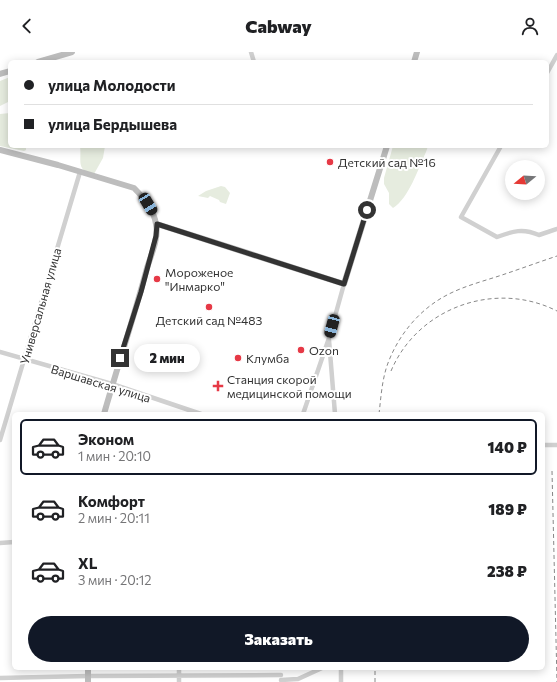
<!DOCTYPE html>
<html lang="ru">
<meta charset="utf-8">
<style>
body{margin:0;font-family:Commissioner,sans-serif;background:#f6f6f6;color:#202124;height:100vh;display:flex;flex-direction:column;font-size:15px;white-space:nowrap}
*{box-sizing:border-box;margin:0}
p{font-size:13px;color:#757577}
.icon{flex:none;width:22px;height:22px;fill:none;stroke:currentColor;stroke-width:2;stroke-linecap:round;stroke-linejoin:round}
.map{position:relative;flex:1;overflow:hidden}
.drawer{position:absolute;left:12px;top:360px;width:533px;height:258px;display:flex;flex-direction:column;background:#fff;border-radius:6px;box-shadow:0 2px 10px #0003}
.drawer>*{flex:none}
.hud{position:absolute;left:8px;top:8px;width:541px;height:88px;border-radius:6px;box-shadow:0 2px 10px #0003;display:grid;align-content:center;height:88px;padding:0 16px;background:#fff}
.needle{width:26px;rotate:252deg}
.fabs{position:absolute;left:505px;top:108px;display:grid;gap:8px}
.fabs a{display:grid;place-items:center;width:40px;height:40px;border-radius:50%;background:#fff;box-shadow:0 2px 10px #0003;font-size:20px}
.end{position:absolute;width:18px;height:18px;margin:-9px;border:5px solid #333;background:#fff;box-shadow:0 0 0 2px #fff}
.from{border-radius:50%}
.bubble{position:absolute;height:28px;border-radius:14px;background:#fff;box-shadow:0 2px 10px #0003;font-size:13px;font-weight:800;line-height:28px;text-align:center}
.car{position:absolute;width:12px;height:24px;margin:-12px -6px;border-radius:5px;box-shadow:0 0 3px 1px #0007;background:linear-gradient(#222 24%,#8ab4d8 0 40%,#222 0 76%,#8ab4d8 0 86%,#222 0)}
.hud b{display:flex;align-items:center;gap:14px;height:38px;font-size:15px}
.hud b+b{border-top:1px solid #e0e0e0}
.hud i{width:10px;height:10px;background:#202124}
ul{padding:7px 0 0;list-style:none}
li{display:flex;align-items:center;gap:12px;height:56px;margin:0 8px 6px;padding:0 8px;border:2px solid transparent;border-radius:6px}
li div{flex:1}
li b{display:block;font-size:15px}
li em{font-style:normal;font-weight:800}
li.active{border-color:#111827}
li>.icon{width:36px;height:36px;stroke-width:1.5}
.cta{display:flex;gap:8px;margin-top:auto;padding:8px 16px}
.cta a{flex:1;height:46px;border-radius:24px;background:#111827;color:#fff;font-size:16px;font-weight:800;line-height:46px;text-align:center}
header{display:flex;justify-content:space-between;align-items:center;height:52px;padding:0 16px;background:#fff;font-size:18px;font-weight:800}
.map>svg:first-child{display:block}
.green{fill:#e6ecdf}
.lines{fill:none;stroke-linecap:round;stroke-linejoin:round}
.street{stroke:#d0d0d0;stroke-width:4.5}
.secondary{stroke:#bdbdbd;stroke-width:6}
.rail{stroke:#888;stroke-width:1;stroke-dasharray:4 3;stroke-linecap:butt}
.route{stroke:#333;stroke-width:5}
.poi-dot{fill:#e63946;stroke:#fff;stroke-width:1.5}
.labels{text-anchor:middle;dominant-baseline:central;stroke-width:4;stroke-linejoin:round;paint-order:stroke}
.poi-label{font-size:12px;fill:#333;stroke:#fff;text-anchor:start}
.street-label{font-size:12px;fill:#333;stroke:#fff}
</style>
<header><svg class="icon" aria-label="back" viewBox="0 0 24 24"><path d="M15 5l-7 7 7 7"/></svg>Cabway<svg class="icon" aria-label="person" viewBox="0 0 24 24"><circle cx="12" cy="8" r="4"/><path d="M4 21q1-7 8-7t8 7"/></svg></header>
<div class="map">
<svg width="557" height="630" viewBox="0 0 557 630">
<rect width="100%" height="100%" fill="#fff"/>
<path class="green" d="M 10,25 L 10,49 L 0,54 L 0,29 Z
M 10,61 L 10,94 L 26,94 L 26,98 L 24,99 L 0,94 L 0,62 Z
M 80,94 L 105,94 L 103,106 L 94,122 C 75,119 82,108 80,94 Z
M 393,94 L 428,94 L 426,100 C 418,117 409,146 393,156 L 389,152 L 389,141 L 384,132 L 384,126 Z
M 221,134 L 225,135 L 230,141 L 226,152 L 220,150 L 219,148 L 210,144 L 208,146 L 198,144 L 206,139 Z"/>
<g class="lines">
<path class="street" d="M 251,0 L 254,10
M 547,21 L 557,3
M 501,94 L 461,165 L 497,185 C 513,179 523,176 539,183 L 557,177
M 329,288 L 335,362
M 0,300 L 112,332 L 201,362
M 303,362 L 329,286 L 344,232
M 0,388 L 80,120
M 543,393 L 557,393
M 0,491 L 14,490
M 179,616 L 179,630
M 341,616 L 341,630
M 0,626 L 88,624 L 281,623
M 281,628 L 298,627 L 322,616"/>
<path class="secondary" d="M 38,10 L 72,0
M 414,10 L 417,0
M 0,22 L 10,19
M 0,98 L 58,113 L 134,136 C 144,146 154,158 156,172 C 159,186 151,203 147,216 C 134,265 118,313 104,362
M 157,172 L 344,232 L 387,94
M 88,630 L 88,616"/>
<path class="rail" d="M 391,319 C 418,255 496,228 557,259
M 379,362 C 381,345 382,327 388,311 C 399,282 420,257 447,243 C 464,234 484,229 502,223 C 520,217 539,210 557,204
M 552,419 L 557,630
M 375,630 L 375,616"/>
</g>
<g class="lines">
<path class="route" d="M 120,306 L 141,240 L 156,184 L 157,172 L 344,232 L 367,158"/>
</g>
<g class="poi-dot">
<circle cx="330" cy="110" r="4"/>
<circle cx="157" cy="227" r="4"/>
<circle cx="209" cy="255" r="4"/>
<circle cx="301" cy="298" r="4"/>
<circle cx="238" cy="306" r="4"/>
<path d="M216 328h4v4h4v4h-4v4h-4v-4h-4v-4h4z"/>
</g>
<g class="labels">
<g class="poi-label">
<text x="338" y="110">Детский сад №16</text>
<text x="165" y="220">Мороженое<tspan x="165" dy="14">"Инмарко"</tspan></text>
<text x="209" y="268" text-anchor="middle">Детский сад №483</text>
<text x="309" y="298">Ozon</text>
<text x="246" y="306">Клумба</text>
<text x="227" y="327">Станция скорой<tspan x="227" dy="14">медицинской помощи</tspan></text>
</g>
<g class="street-label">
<text transform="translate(40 254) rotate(-74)">Универсальная улица</text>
<text transform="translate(101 331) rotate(17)">Варшавская улица</text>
</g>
</g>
</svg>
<div class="fabs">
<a><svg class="needle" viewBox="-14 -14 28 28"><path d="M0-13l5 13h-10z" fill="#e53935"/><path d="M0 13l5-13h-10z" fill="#757577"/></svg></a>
</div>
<i class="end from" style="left:367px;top:158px"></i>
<i class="end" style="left:120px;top:306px"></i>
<div class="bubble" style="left:134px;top:292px;width:66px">2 мин</div>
<i class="car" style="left:148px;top:152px;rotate:149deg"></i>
<i class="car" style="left:332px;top:274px;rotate:195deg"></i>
<div class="hud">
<b><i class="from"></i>улица Молодости</b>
<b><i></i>улица Бердышева</b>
</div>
<section class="drawer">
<ul>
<li class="active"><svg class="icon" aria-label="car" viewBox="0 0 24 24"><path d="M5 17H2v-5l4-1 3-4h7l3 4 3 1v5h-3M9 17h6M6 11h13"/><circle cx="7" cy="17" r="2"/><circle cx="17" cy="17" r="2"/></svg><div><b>Эконом</b><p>1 мин · 20:10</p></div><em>140 ₽</em></li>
<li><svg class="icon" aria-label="car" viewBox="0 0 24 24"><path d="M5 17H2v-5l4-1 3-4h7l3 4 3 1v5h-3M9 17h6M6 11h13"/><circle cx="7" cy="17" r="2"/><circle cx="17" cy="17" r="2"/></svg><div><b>Комфорт</b><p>2 мин · 20:11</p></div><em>189 ₽</em></li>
<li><svg class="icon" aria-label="car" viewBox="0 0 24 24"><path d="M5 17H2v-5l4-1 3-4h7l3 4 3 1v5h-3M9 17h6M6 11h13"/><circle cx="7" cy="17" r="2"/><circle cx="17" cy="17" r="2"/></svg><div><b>XL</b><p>3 мин · 20:12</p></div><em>238 ₽</em></li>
</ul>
<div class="cta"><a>Заказать</a></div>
</section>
</div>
